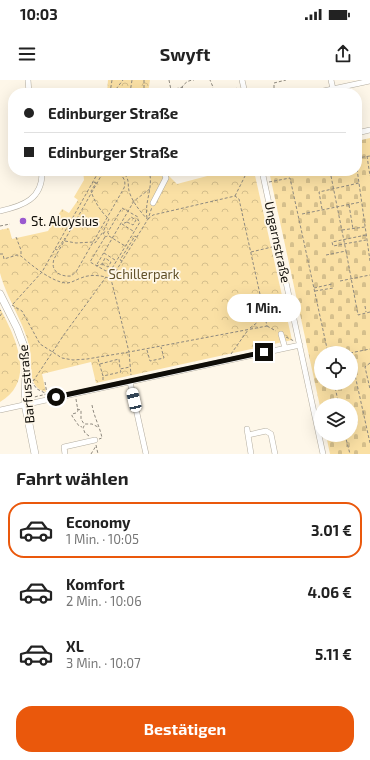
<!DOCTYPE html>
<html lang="de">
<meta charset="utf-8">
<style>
body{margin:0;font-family:"Exo 2",sans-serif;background:#f6f6f6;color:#222;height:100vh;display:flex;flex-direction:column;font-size:15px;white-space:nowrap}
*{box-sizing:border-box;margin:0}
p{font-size:13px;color:#767676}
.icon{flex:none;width:22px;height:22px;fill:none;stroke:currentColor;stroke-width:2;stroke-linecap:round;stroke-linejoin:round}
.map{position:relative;height:374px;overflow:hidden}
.drawer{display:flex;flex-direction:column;background:#fff;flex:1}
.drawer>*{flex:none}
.banner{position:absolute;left:8px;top:8px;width:354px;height:88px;border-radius:16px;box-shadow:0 4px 16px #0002;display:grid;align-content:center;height:88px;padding:0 16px;background:#fff}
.tools{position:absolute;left:314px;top:266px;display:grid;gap:8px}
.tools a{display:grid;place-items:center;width:44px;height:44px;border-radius:50%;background:#fff;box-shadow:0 4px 16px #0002;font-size:20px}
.end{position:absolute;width:18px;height:18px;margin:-9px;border:5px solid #0f0d08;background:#fff;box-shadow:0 0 0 2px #fff}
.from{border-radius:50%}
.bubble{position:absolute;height:28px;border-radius:14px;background:#fff;box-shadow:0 4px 16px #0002;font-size:13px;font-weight:700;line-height:28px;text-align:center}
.car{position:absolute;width:12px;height:24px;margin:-12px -6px;border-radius:5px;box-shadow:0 0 3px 1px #0007;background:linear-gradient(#fff 24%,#345 0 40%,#fff 0 76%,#345 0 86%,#fff 0)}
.banner b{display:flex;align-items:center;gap:14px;height:38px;font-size:15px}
.banner b+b{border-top:1px solid #e0e0e0}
.banner i{width:10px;height:10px;background:#222}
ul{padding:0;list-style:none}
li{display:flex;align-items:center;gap:12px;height:56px;margin:0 8px 6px;padding:0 8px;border:2px solid transparent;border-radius:16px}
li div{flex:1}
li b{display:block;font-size:15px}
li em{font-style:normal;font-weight:700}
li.current{border-color:#ea580c}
li>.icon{width:36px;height:36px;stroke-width:1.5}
h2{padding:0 16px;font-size:18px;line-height:48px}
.action{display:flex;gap:8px;margin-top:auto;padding:8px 16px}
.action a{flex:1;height:46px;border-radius:16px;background:#ea580c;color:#fff;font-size:16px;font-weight:700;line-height:46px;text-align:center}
.status{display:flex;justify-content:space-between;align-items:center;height:28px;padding:0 20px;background:#fff;direction:ltr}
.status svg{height:11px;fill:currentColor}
header{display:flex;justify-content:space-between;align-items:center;height:52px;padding:0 16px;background:#fff;font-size:18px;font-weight:700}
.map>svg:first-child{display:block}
.cemetery{fill:url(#cemetery-stones);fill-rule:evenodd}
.park{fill:url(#park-crowns)}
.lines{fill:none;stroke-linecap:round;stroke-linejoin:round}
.minor-casing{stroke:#b3ada0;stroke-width:6}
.major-casing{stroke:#b3ada0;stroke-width:8}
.path{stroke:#8e897f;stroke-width:1;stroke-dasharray:3 2;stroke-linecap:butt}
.minor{stroke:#fff;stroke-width:5}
.major{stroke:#fff;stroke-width:7}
.route{stroke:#0f0d08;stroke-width:5}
.poi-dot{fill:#9a59cf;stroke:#fef7e9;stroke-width:1.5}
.labels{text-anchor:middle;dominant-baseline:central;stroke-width:3.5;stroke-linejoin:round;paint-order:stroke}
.poi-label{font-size:13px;fill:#0f0d08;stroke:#fef7e9;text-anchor:start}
.street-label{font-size:13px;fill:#0f0d08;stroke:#fef7e9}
.park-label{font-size:13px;fill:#604f27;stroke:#fef7e9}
</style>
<div class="status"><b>10:03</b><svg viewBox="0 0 49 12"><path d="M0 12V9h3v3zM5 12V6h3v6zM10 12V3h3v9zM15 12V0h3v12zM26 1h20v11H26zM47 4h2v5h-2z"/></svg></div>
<header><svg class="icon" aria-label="menu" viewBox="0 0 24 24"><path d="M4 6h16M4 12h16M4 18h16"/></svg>Swyft<svg class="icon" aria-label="share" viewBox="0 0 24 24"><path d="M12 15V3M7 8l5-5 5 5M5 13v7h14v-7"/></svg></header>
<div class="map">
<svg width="370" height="374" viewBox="0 0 370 374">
<defs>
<pattern id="cemetery-stones" width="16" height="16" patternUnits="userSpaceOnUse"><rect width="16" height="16" fill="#fae0a4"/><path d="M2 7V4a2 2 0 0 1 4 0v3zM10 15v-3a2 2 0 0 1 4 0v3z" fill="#d5bf8c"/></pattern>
<pattern id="park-crowns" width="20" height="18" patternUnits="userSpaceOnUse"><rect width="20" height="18" fill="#fae0a4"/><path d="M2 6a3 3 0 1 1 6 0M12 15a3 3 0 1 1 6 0" fill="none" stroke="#d5bf8c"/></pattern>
</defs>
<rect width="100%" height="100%" fill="#fef7e9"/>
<path class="cemetery" d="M 370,58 L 370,374 L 330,374 L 326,355 L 351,355 L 351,325 L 321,325 L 321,331 L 269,91 L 357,91 L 357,61 ZM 321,273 L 351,273 L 351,303 L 321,303 Z"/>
<path class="park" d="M 108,0 L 150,0 L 148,13 L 107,13 Z
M 83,91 L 167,91 L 168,95 L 177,104 L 226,91 L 254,91 L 292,260 L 96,303 L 91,282 L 42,294 L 46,312 C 26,307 33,285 30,270 C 25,243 7,220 0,193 C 0,181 0,163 0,150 L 9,148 L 12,159 L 48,151 L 62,129 L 69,133 L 78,120 L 74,117 L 84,100 Z
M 0,228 C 15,257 37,300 0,322 Z"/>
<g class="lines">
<defs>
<path id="minor" d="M 28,0 L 29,13
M 242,0 L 245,13
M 331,0 L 333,9
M 314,13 L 370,1
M 357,53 L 370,50
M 262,91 L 323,374
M 153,123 L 166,98 L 163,91
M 0,131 C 23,126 43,119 42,91
M 281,254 L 285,268
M 130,302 L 146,374
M 0,330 L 300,265
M 247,349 L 251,374
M 248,355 L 266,351 L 271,354 L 275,374
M 65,374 L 64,367 L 95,360"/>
<path id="major" d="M 0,214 L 17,248 L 25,269 L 26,288 L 25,324 L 35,374"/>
</defs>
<use href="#minor" class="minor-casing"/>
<use href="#major" class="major-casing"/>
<path class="path" d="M 169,0 L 171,10 L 183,7
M 110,13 L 112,0
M 113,13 L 123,0
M 130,13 L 132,0
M 144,13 L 144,0
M 184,13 L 182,7 C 185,3 188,0 194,0
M 207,13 L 210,12 L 213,7 L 210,0
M 214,13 L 238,8
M 274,13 L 274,3 L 286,0
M 367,76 L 370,96
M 357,78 L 370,76
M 357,89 L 370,181
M 108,91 L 101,96 L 54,179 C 50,191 60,197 71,196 L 76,192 L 124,108 C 127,100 122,94 114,91
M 121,91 C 132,100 126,104 130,114 C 134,124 140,131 147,139
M 330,91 L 346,171
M 46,94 L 66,91
M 94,102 L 96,103 L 91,111 C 94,121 101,132 109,139 L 103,152
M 269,102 L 290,98 L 328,273
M 235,116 L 246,94
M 349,125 L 353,149
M 322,129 L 319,112 L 359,103
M 302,134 L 361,122
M 147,138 C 144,122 154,107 149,91
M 148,139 L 153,135 L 235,116 L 239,119 L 267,246 L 129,272 L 111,199 L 148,139 L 152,127
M 127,142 L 133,145 L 136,140 L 131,137 L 127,142 L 122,144 L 133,151
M 0,146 L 10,144
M 342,150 L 365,147
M103.5 154a2.5 2.5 0 1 1 5 0a2.5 2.5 0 1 1-5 0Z
M 366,155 L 332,162 L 333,166 L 366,160
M 109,156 L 125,166
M 16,157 L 21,170 L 21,176
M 105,157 L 90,182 L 106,191 L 108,190 L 111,190 L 140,142 L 138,140 L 138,137 L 122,128 L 108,152
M 65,161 L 76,163 L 93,162 L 95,163 L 103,152 L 104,153
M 55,169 L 57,170 L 65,158
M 251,172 L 272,167
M 104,173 L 115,180
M 0,174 L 3,174 L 4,179 L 17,175 L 21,176 C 31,185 52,202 66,203 C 72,203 75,200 81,198 C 90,194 102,195 111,199
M 326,175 L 346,171 L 358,235 L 370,232
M 122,181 L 120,180 L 135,156 L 136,157
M 102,184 L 108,187 L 111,182 L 105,178 L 102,184 L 96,186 L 134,121 L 151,108
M 340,201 L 370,195
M 314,208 L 332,204
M 315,211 L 333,208
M 13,224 L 42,192 L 99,91
M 12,225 L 22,231 L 40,264 L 62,278 L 73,280 L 87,279 L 129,272 L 131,295
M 365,226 L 366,232
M 0,230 L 1,231
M 0,236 L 2,233
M 267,246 L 276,251
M 250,248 L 258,242 L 263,233
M 286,257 L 294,261
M 147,270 L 150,281 L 164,278 L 161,267
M 350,273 L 370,269
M 231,274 L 248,250
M 351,277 L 370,363
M 98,279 L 103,296 L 121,292 L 120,289 L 130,287
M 370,283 L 365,287 L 370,309
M 100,284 L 119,279 L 120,288
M 103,297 L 103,302
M 45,302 L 47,314 L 37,309 L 31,301 L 34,300 L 63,256 L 106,197
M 334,303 L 339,325
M 57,309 L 57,312
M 30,318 L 47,314
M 76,319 L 78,331 L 76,333 L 72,334 L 72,336 L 79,346 L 82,347
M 92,325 C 94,337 100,347 102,358 L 99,359
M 77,329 L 81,330 L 81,339 L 84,344
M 345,355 L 350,374
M 89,356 L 85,353 L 83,348 L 85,344 L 92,344 L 98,347
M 96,365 L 98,374
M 91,374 L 96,366"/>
<use href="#minor" class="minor"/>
<use href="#major" class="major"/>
</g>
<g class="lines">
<path class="route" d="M 56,317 L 264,272"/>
</g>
<circle class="poi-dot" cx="23" cy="141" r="4"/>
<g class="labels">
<g class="poi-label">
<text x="31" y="141">St. Aloysius</text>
</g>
<g class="street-label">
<text transform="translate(278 162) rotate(78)">Ungarnstraße</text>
<text transform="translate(26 304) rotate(-95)">Barfusstraße</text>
</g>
<g class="park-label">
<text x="144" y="194">Schillerpark</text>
</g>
</g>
</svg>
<div class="tools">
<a><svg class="icon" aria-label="locate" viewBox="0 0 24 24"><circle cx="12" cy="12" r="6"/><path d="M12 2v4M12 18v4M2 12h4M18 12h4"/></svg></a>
<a><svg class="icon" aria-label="layers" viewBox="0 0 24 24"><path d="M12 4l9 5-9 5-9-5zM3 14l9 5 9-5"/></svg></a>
</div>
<i class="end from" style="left:56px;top:317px"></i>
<i class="end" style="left:264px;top:272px"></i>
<div class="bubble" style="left:227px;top:214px;width:74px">1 Min.</div>
<i class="car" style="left:134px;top:320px;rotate:347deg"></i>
<div class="banner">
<b><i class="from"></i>Edinburger Straße</b>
<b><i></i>Edinburger Straße</b>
</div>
</div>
<section class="drawer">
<h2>Fahrt wählen</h2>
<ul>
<li class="current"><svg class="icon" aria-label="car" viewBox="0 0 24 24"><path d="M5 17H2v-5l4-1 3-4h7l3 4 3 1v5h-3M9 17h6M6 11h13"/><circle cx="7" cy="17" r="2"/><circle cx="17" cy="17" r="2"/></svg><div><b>Economy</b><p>1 Min. · 10:05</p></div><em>3.01 €</em></li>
<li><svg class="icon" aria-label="car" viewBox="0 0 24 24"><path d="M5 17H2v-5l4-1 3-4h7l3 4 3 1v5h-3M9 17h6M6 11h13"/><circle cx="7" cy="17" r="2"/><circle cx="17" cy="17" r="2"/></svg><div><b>Komfort</b><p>2 Min. · 10:06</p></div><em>4.06 €</em></li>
<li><svg class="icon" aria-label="car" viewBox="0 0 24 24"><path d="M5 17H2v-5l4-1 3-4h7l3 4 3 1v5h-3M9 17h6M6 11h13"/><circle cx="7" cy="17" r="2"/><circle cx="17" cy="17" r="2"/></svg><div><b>XL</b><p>3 Min. · 10:07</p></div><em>5.11 €</em></li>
</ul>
<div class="action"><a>Bestätigen</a></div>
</section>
